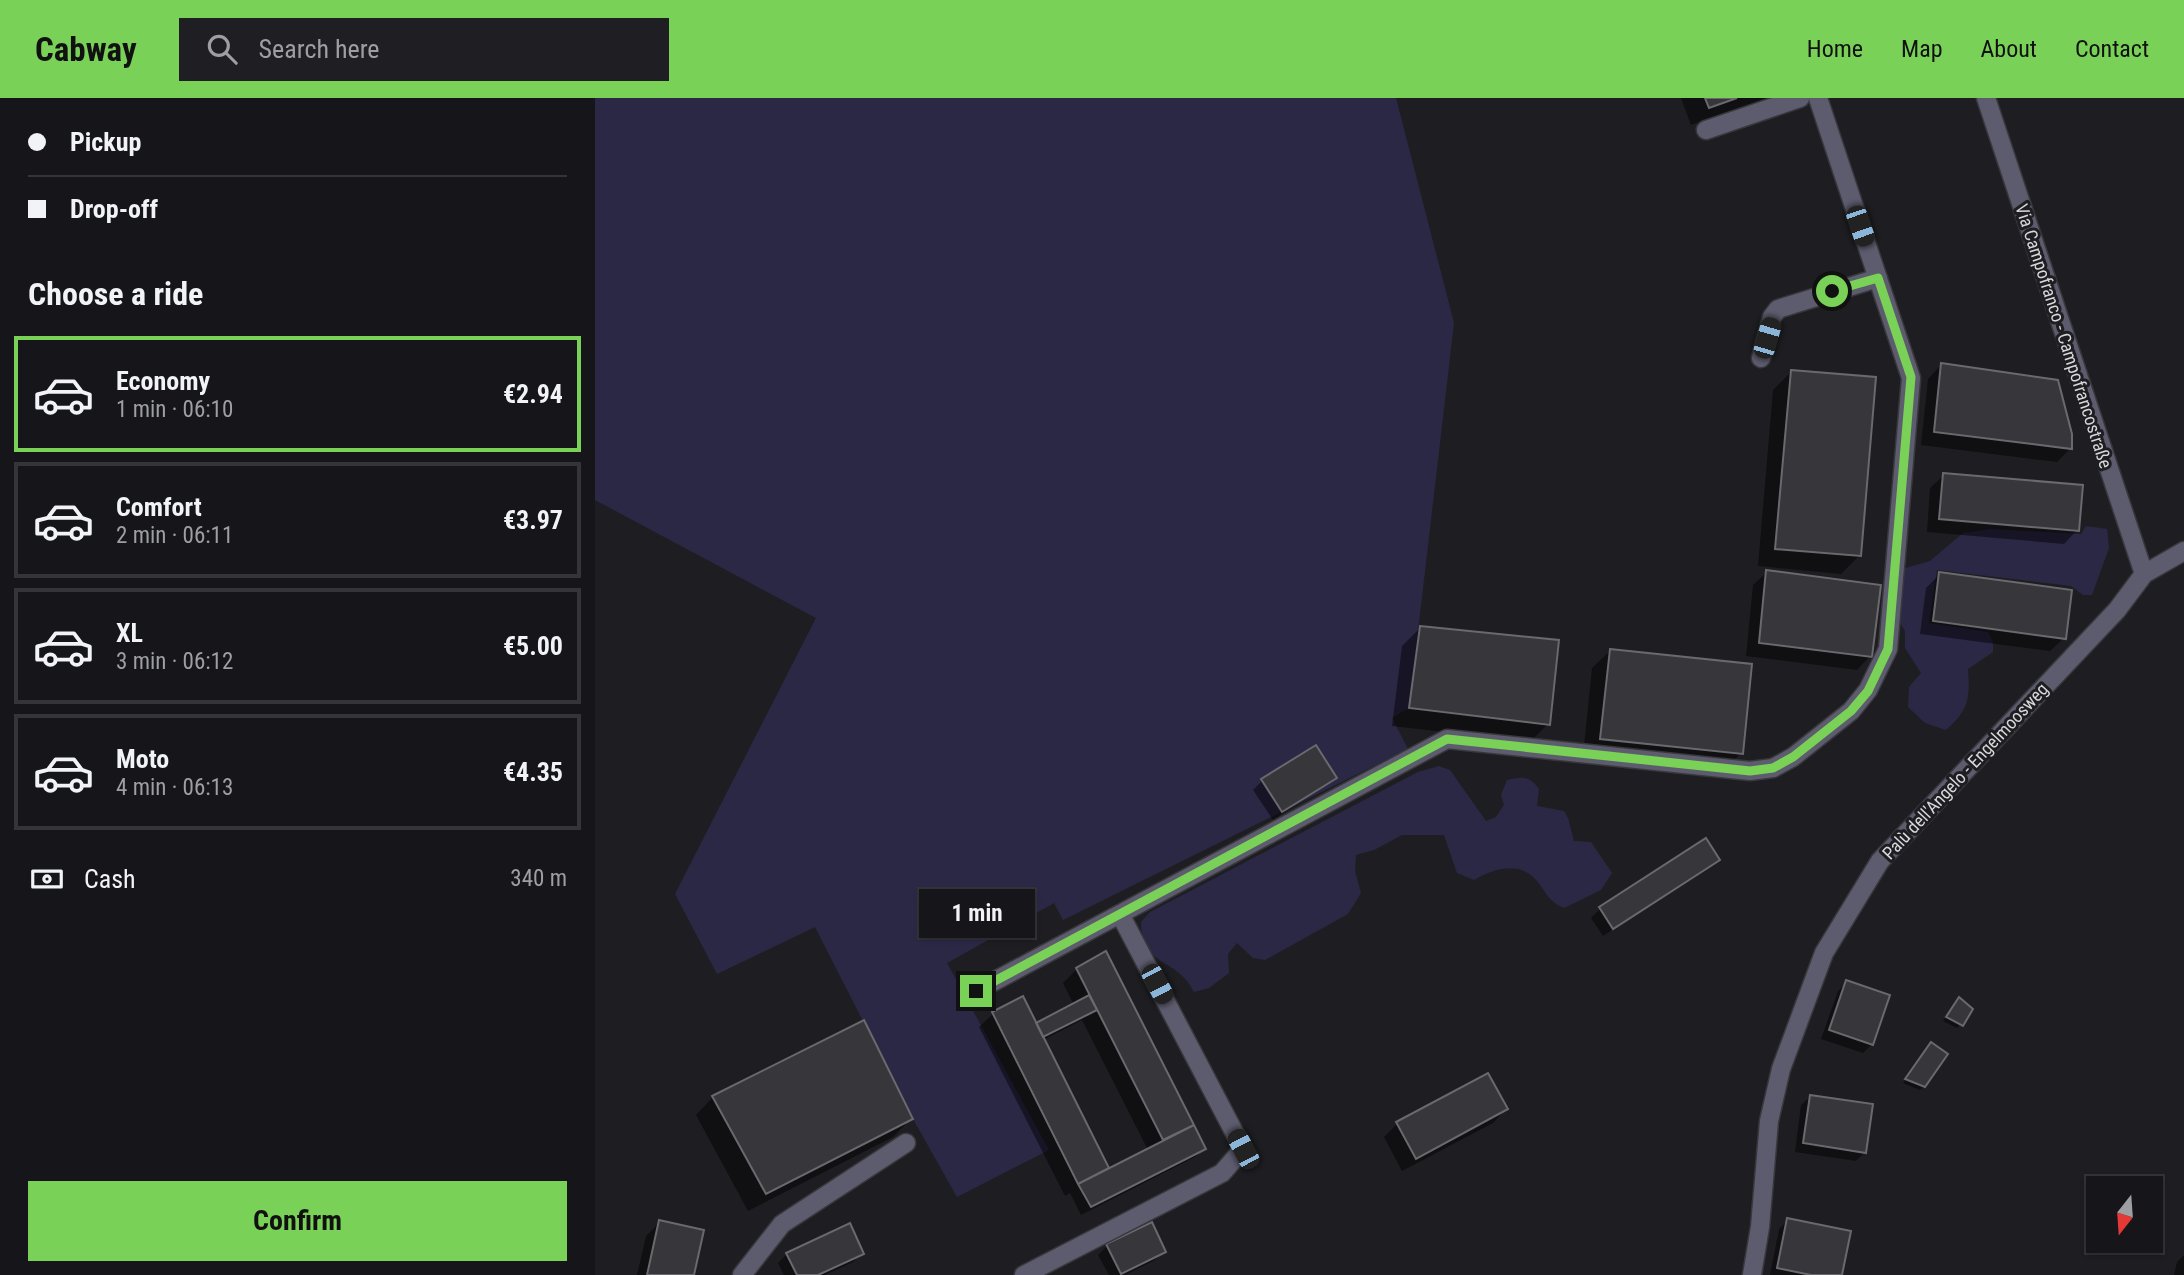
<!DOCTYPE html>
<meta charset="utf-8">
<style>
body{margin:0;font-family:"Roboto Condensed",sans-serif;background:#1f1f23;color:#f1f3f6;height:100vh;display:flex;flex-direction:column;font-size:26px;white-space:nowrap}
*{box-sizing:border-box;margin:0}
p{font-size:23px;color:#9e9fa2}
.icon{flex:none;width:38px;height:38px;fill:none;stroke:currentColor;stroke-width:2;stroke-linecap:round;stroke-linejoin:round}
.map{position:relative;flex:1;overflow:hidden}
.side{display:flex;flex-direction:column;background:#16161a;width:595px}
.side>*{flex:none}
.guide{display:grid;align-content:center;height:154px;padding:0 28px;background:#16161a}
.needle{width:46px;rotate:197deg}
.controls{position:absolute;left:1491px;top:1078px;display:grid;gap:14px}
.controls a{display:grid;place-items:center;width:77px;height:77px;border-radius:0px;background:#16161a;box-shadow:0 2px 5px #0004,0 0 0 2px #353539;font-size:35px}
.end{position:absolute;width:32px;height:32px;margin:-16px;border:9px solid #7ad157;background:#111;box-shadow:0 0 0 4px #111}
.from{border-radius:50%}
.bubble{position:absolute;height:49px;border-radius:0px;background:#16161a;box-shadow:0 2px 5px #0004,0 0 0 2px #353539;font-size:23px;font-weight:700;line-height:49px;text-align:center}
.car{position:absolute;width:21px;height:42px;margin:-21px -10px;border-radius:9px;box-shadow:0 0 5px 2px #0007;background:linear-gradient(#222 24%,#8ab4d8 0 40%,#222 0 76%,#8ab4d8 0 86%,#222 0)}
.guide b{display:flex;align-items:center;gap:24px;height:66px;font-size:26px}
.guide b+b{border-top:2px solid #353539}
.guide i{width:18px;height:18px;background:#f1f3f6}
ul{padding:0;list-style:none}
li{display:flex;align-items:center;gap:21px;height:116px;margin:0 14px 10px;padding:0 14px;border:4px solid #353539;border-radius:0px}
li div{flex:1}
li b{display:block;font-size:26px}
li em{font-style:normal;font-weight:700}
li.selected{border-color:#7ad157}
li>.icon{width:63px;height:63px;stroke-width:1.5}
h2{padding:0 28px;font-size:32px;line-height:84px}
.pay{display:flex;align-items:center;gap:18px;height:77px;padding:0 28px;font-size:26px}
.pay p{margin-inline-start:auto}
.button{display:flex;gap:14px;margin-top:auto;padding:14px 28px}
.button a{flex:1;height:80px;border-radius:0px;background:#7ad157;color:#111;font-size:28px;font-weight:700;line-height:80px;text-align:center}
header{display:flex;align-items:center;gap:42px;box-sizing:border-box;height:98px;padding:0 35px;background:#7ad157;color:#111}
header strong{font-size:33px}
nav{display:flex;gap:38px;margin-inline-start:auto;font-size:24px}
.search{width:490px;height:63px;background:#1f1f23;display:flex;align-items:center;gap:18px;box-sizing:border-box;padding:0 24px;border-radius:0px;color:#9e9fa2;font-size:26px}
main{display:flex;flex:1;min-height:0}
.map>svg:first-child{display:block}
.green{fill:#2b2846}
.shadow{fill:#0007;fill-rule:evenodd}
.building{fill:#37363b;stroke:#69696e;stroke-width:2}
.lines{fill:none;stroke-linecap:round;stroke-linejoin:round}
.minor-casing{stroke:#38383c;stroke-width:21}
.minor{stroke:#5d5c6f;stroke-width:18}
.route{stroke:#7ad157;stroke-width:9}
.labels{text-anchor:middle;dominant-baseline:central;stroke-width:6;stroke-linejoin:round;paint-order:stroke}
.street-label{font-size:18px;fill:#d8d8db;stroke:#1e1e22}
</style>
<header>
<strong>Cabway</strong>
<div class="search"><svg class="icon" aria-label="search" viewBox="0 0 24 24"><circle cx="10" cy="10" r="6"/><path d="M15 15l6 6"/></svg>Search here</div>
<nav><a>Home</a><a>Map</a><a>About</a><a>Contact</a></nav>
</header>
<main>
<section class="side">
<div class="guide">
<b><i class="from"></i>Pickup</b>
<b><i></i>Drop-off</b>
</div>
<h2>Choose a ride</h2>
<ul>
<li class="selected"><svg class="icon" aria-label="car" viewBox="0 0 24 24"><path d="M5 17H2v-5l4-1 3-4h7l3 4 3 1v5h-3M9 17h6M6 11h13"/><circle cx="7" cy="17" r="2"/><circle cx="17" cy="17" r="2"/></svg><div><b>Economy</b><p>1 min · 06:10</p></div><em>€2.94</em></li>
<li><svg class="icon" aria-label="car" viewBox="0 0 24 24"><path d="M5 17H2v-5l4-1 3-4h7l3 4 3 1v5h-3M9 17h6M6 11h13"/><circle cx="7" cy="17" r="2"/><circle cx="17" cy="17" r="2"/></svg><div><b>Comfort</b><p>2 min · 06:11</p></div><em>€3.97</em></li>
<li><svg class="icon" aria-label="car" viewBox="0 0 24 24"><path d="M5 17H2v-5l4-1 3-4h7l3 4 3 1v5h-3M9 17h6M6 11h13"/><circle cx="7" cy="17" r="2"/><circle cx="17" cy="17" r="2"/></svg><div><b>XL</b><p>3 min · 06:12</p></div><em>€5.00</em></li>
<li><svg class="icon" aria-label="car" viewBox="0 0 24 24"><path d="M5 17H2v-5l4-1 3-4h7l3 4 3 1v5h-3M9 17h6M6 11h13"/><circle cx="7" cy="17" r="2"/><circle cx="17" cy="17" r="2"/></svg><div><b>Moto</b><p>4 min · 06:13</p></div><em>€4.35</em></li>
</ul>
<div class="pay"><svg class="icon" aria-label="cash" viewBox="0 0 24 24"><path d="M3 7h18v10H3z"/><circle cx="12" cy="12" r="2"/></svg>Cash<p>340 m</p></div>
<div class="button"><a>Confirm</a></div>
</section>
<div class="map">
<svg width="1589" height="1177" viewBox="0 0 1589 1177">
<rect width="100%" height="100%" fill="#1e1e22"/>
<path class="green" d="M 0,0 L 801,0 L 859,225 L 814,610 L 797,620 L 813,651 L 468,822 L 459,805 L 352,865 L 454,1052 L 362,1099 L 318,1021 L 220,829 L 122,876 L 80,796 L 221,520 L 0,402 Z
M 1491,428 L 1512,431 L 1514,450 L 1497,497 L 1488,497 L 1476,488 L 1342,472 L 1334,525 L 1393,534 L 1398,544 L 1398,554 L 1373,571 C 1375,600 1374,612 1351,632 L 1330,625 L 1313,609 L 1314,589 L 1326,575 L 1310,550 L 1310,533 L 1300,516 L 1307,471 L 1335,463 L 1368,435 L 1395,431 L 1486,436 Z
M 844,668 L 855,672 L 891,723 L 901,719 L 909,707 L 906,697 L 912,682 C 927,679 934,677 944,691 L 942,708 L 969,713 L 973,720 L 979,743 L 996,744 L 1017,775 L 1006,792 L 969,810 C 953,803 952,795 942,783 C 925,762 898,771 879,782 L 862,775 L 849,737 L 807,737 L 779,752 L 761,757 L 760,773 L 766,795 L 753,816 L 670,862 L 658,860 L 642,845 L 633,856 L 634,875 L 614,890 L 599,894 C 581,857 547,872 546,824 L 555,814 L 823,674 Z"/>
<path class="shadow" d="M 1086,0 L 1172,0 L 1096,27 Z
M 1346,267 L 1475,351 L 1462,364 L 1326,347 L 1333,281 Z
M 1196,274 L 1264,458 L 1246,476 L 1163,468 L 1178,292 Z
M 1349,377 L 1482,432 L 1469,446 L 1332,434 L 1335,390 Z
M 1172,474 L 1275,558 L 1262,572 L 1151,558 L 1158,487 Z
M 1345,476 L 1469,540 L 1455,553 L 1325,536 L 1331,490 Z
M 825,530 L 953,626 L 935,644 L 797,628 L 807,548 Z
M 1015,553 L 1146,655 L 1128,673 L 988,658 L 997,570 Z
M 740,680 L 678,722 L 658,692 L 667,683 Z
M 1122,762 L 1008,838 L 996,820 L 1005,811 Z
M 511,856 L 609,1051 L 600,1059 L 486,1117 L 475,1095 L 470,1098 L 384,929 L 398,916 L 441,927 L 479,907 L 468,885 L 482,871 ZM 487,922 L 553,1052 L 513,1073 L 448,942 Z
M 1252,884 L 1277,946 L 1268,955 L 1226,941 L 1243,893 Z
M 1361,905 L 1366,926 L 1362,930 L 1348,923 Z
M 1332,950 L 1329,988 L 1325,992 L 1308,985 Z
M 118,999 L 316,1021 L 298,1039 L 153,1113 L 101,1017 Z
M 1215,999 L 1270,1054 L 1261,1063 L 1200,1054 L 1206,1007 Z
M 911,1011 L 898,1025 L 807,1073 L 789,1039 L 803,1025 Z
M 1193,1122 L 1245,1177 L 1175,1177 L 1184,1131 Z
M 65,1124 L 98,1177 L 42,1177 L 51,1138 Z
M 512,1148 L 569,1153 L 560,1162 L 530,1177 L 514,1177 L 503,1157 Z
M 267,1155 L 258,1164 L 230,1177 L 189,1177 L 183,1165 L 192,1156 Z
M 1589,1157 L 1589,1177 L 1579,1177 L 1582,1164 Z"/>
<path class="building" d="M 1110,0 L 1142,0 L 1114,10 Z
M 1346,265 L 1463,282 L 1477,336 L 1477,351 L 1339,334 Z
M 1196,272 L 1281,279 L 1266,458 L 1180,451 Z
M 1348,375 L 1488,387 L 1484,433 L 1344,421 Z
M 1171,472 L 1286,487 L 1277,559 L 1164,545 Z
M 1344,474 L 1477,492 L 1471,541 L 1338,523 Z
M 825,528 L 964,542 L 955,627 L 814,610 Z
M 1015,551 L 1157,566 L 1148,656 L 1005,641 Z
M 721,647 L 742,680 L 687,714 L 666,681 Z
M 1111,740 L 1125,762 L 1018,831 L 1004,809 Z
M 511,853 L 599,1027 L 568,1042 L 481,870 Z
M 1251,882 L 1295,897 L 1278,947 L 1234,932 Z
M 494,897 L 502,912 L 448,939 L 441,925 Z
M 428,898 L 514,1070 L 483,1086 L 397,914 Z
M 1364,899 L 1378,911 L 1368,928 L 1351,919 Z
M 269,922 L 318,1021 L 171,1096 L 117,998 Z
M 1336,944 L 1353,956 L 1330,989 L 1310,981 Z
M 893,975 L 913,1011 L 821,1061 L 801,1024 Z
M 1215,997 L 1278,1006 L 1271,1055 L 1208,1045 Z
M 599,1027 L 611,1051 L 496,1109 L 483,1086 Z
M 1192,1120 L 1256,1133 L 1247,1177 L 1216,1177 L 1182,1170 Z
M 64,1122 L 109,1132 L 99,1177 L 52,1177 Z
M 557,1124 L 571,1154 L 526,1176 L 511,1146 Z
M 255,1125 L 269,1156 L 223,1177 L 202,1177 L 191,1155 Z"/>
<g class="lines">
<defs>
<path id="minor" d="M 1391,0 L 1549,476
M 1111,32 L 1205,0
M 1166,260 L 1177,219 L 1183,211 L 1283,180
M 381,893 L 852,641 L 1155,673 L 1178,670 L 1198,659 L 1256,613 L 1273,592 L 1293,551 L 1316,280 L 1223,0
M 147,1177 L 187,1126 L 311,1045
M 429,1177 L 627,1075 L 648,1051 L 525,816
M 1157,1177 L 1165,1129 L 1174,1023 L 1186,971 L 1229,855 L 1285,763 L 1522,512 L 1549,476 L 1589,453"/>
</defs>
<use href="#minor" class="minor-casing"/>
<use href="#minor" class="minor"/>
</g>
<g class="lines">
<path class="route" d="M 381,893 L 852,641 L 1155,673 L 1178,670 L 1198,659 L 1256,613 L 1273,593 L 1293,551 L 1316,279 L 1283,180 L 1237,193"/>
</g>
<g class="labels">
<g class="street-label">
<text transform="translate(1469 238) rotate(72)">Via Campofranco - Campofrancostraße</text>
<text transform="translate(1370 673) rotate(-47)">Palù dell'Angelo - Engelmoosweg</text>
</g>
</g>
</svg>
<div class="controls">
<a><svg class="needle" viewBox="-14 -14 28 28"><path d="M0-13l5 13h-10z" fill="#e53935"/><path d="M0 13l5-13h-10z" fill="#9e9fa2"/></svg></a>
</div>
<i class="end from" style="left:1237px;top:193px"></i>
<i class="end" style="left:381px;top:893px"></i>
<div class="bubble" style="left:324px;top:791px;width:116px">1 min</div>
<i class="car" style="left:1265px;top:128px;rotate:161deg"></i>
<i class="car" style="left:1172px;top:240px;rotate:16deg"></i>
<i class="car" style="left:562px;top:886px;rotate:152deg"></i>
<i class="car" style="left:648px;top:1051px;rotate:332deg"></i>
</div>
</main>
